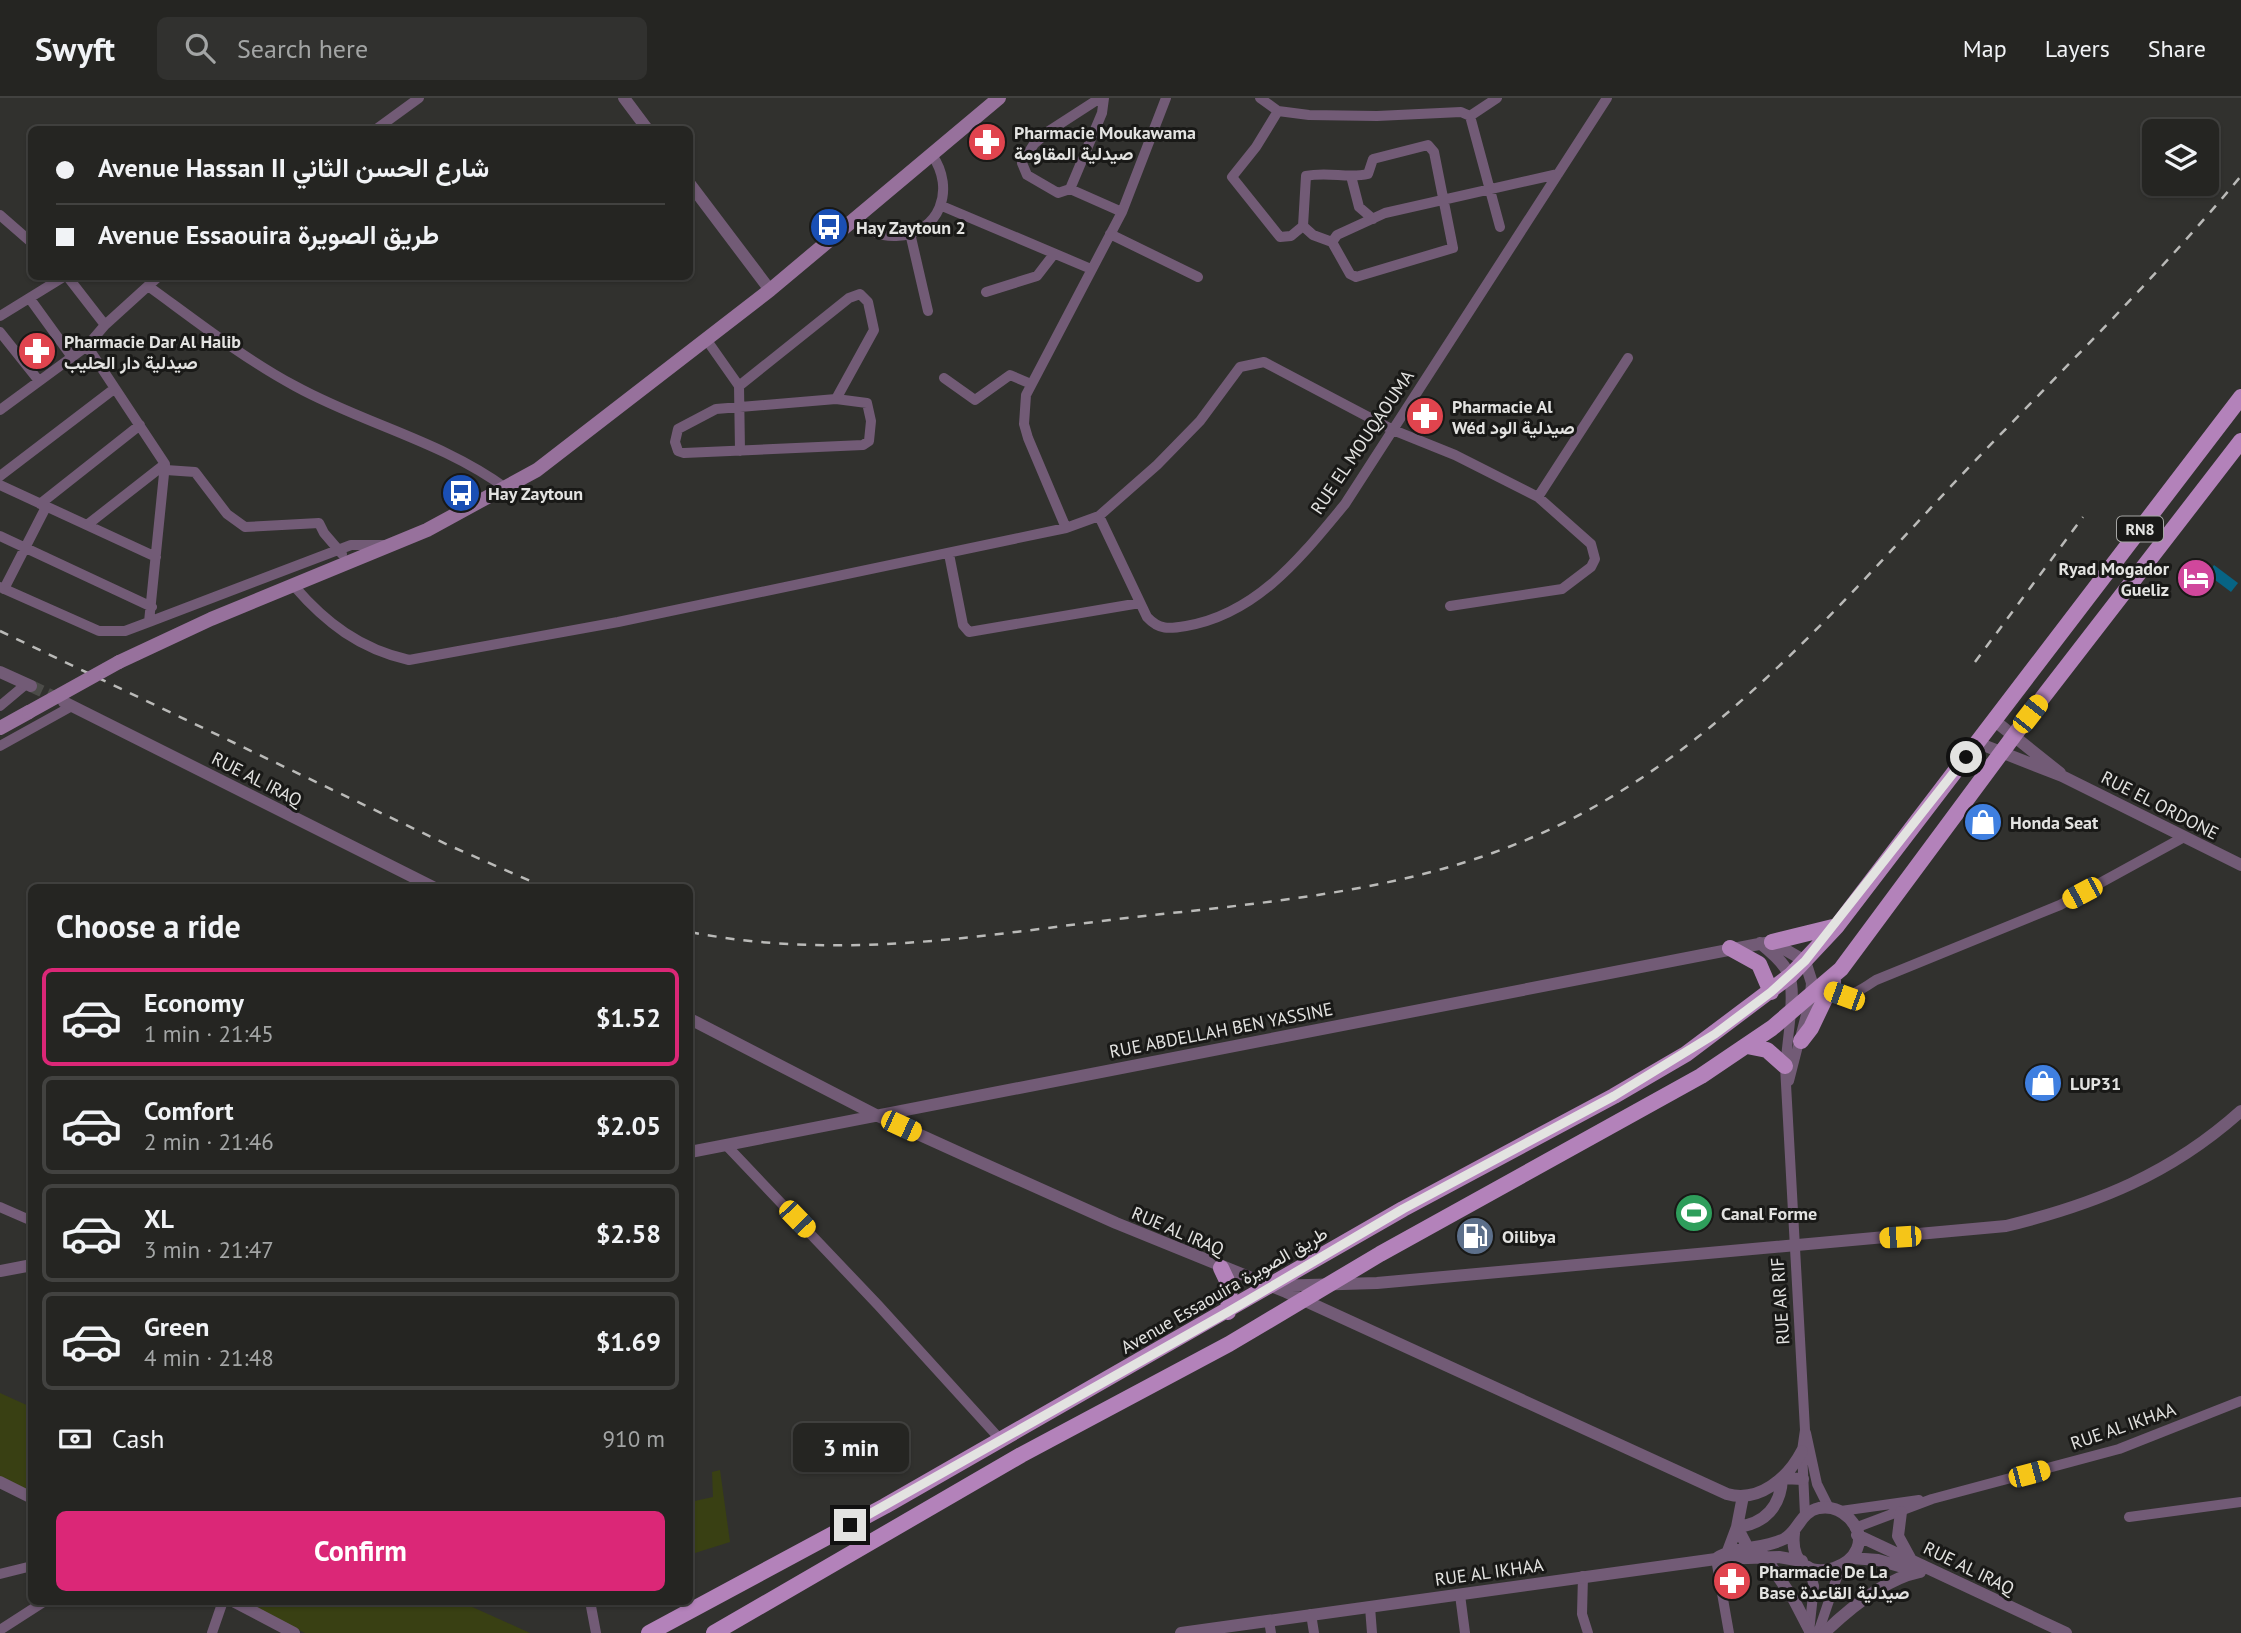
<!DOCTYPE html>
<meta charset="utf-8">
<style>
body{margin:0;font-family:"PT Sans",Vazirmatn,sans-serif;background:#31312f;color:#f1f3f6;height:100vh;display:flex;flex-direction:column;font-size:26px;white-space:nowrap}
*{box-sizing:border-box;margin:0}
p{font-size:23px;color:#a3a5a5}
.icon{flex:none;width:38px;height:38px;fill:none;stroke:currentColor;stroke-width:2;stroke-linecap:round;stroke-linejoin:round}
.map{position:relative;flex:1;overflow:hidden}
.details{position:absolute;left:28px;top:786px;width:665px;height:721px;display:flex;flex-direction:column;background:#252522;border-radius:10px;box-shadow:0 2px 5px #0004,0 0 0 2px #424240}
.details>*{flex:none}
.hud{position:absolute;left:28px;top:28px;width:665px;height:154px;border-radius:10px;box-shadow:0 2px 5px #0004,0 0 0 2px #424240;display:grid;align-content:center;height:154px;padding:0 28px;background:#252522}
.buttons{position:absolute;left:2142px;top:21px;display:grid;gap:14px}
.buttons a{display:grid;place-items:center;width:77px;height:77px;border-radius:10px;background:#252522;box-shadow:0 2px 5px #0004,0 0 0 2px #424240;font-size:35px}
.end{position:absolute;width:32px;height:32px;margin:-16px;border:9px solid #e3e3e1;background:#111;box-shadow:0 0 0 4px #111}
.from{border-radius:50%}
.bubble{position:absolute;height:49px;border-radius:10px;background:#252522;box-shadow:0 2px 5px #0004,0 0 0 2px #424240;font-size:23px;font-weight:700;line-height:49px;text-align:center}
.car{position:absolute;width:21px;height:42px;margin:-21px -10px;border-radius:9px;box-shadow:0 0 5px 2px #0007;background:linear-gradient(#f5c518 24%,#345 0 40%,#f5c518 0 76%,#345 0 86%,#f5c518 0)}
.hud b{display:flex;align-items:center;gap:24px;height:66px;font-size:26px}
.hud b+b{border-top:2px solid #424240}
.hud i{width:18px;height:18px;background:#f1f3f6}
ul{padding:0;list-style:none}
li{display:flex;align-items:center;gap:21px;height:98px;margin:0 14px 10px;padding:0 14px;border:4px solid #424240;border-radius:10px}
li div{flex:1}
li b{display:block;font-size:26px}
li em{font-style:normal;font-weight:700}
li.current{border-color:#db2777}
li>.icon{width:63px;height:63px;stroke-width:1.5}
h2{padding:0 28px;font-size:32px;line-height:84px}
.pay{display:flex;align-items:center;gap:18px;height:77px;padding:0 28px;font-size:26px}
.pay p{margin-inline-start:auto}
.primary-button{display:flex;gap:14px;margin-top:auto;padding:14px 28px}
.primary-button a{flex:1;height:80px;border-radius:10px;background:#db2777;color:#fff;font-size:28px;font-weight:700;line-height:80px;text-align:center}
header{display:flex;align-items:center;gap:42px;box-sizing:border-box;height:98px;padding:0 35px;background:#252522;border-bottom:2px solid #424240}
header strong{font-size:33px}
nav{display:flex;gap:38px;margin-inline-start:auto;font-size:24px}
.search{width:490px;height:63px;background:#31312f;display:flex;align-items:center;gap:18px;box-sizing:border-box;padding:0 24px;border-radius:10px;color:#a3a5a5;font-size:26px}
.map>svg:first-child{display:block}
.green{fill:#394013}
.water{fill:#076484}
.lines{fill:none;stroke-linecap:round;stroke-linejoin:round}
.tertiary-tunnel{stroke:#4c4c49;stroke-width:12;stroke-dasharray:12 6;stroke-linecap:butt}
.minor{stroke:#725b76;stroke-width:10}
.tertiary{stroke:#725b76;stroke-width:12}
.secondary{stroke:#97719c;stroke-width:14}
.primary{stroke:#b382ba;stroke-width:16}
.rail{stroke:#babab8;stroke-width:2.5;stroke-dasharray:9 9;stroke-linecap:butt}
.secondary-bridge{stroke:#97719c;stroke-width:14}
.route{stroke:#e3e3e1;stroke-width:9}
.labels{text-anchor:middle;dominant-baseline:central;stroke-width:6;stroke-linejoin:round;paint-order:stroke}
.shield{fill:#191917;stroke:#a6a6a4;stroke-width:2}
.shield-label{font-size:16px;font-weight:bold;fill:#e3e3e1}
.poi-label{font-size:18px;font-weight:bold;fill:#e3e3e1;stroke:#191917;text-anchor:start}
.street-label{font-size:18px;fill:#e3e3e1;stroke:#191917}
</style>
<header>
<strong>Swyft</strong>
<div class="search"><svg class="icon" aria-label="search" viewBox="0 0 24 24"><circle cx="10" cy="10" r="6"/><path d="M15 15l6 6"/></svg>Search here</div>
<nav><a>Map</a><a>Layers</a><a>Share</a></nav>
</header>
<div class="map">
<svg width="2241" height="1535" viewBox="0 0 2241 1535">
<rect width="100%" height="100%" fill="#31312e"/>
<path class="green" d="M 0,1295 L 31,1309 L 31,1398 L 0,1382 Z
M 720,1372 L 730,1444 L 695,1455 L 695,1461 L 690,1463 L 690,1404 L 713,1399 L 712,1374 Z
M 241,1503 L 459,1503 L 530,1535 L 305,1535 Z"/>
<path class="water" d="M 2214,467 L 2238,485 L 2231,494 L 2207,476 Z"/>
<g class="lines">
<path class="tertiary-tunnel" d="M 31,588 L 61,602"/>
<path class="minor" d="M 1100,0 L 1049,33 L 1034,46 L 1022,65 L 1027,77 L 1058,95 L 1070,91 L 1102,15 L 1104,0
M 1260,0 L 1278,13 L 1309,17 L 1377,18 L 1461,14 L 1470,18 L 1500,129
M 1278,13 L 1256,49 L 1232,79 L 1280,139 L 1291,138 L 1303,128 L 1306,78 C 1328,73 1348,81 1368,76 L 1373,61 L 1428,47 L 1434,54 L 1453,150 L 1356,179 L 1350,176 L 1332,144 L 1313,137 L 1303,128
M 1470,18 L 1497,0
M 375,32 L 419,0
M 1351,78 L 1359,109 L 1373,121
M 1070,91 L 1122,114
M 942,108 L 1091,171
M 0,117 L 32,145
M 855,123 C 867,131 880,139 896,138 C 940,136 956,91 932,57
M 910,135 L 928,213
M 1110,136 L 1198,179
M 1332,144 L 1337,137 L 1385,115 L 1558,76
M 67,178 L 105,227
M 99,178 L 127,178
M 148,188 C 195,222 243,260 295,288 C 364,326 442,343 507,391
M 986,194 L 1037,178 L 1054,156
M 30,201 L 72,259
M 0,218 L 65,178
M 0,234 L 39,283
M 706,241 L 739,288 L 740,353
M 944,280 L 975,302 L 1010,277 L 1031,286
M 739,288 L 849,200 L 860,196 L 868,204 L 874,232 L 836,301
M 836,301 L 867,305 L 871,323 L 869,343 L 863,347 L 684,355 L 678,353 L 675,344 L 678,331 L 716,311 Z
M 0,312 L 87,248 L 105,227 L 159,178
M 166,372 L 195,374 L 227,416 L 245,429 L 319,425 L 324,435 L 342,456
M 0,378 L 114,291
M 0,387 L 156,459
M 40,406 L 140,327
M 1099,418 L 1147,519 C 1159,532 1169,531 1186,528 C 1257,516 1301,459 1345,406 L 1607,0
M 87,427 L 165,366
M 1066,430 L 1028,340 L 1024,326 L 1026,297 L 1122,114 L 1166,0
M 0,438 L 152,509
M 949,456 L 963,527 L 969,534 L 1140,505
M 294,488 C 326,525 360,551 409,562 L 618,524 L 1066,430 L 1099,418 L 1157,367 L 1200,323 L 1240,269 L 1264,264 L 1393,332 L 1455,357 L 1538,399 L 1628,260
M 0,489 L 99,533 L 125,533 L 149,524 L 165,366 L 87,248
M 4,491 L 46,409
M 1450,508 L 1562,491 L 1591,469 L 1595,461 L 1591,446 L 1538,399
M 149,524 L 351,447 L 387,447
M 0,608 L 25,587
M 0,648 L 72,608
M 1828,892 C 1852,901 1855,895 1876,882 L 2060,807 L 2184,739
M 1791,915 L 1785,968 L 1805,1332 L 1802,1353 L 1805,1417
M 1789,983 L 1811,897
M 726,1047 L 878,1207 L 999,1340
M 0,1109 L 32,1123
M 1806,1335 L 1817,1386 L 1829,1410
M 1841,1413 L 1919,1402
M 2129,1419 L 2241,1404
M 1855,1430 L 1932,1401 L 2119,1351 L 2241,1303
M 1716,1461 L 1729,1535
M 1808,1468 L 1814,1488 L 1809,1534
M 0,1476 L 32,1468
M 1583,1478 L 1582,1516 L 1588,1535
M 1460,1497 L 1465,1535
M 590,1503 L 596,1535
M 1370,1509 L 1372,1535
M 1311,1516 L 1314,1535
M 1269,1523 L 1271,1535
M 0,1532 L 45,1503
M 212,1535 L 223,1503
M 1818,1535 L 1840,1470"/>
<path class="tertiary" d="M 624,0 L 648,32
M 690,86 L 770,192
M 0,574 L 31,588
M 64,604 L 433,789
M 1995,623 L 2060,675
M 1978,645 L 2062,678 L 2241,767
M 1760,845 C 1790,869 1794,877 1791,915
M 690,921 L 876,1017 L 962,1056 L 1116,1125 L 1286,1194 L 1727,1396 C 1759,1405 1788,1380 1802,1353
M 690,1054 L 1759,846 L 1772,844 L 1805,863 L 1812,885 L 1811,897
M 0,1173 L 32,1167
M 1274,1188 L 1377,1185 L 2006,1128 C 2096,1106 2171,1076 2241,1013
M 0,1384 L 32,1400
M 1901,1414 L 1898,1438 L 1910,1460
M 1857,1437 L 2066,1535
M 1748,1450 L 1737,1429 C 1765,1426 1781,1408 1782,1380 L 1803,1381
M 1728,1453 L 1737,1429 L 1743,1398
M 1765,1459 L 1794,1502 L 1809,1531
M 1717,1460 C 1737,1447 1762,1452 1784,1441 C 1799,1433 1800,1414 1819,1410 C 1830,1408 1841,1412 1849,1420 C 1891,1465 1786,1503 1794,1435
M 1851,1460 L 1878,1462 L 1920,1474
M 233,1503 L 294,1535
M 1181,1535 L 1716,1461 L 1779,1459 L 1802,1463
M 1824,1535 C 1849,1511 1885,1481 1919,1474"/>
<path class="secondary" d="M 119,564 L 211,521 L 427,432 L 537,372 L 770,192 L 999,0
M 0,630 L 29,614"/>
<path class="primary" d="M 1772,844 L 1837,828
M 1730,850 L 1759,866 L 1771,894
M 1801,943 L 1811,930 L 1833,884
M 1747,948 L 1767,952 L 1785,968
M 1221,1170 L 1230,1189 L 1228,1214
M 649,1535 L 885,1408 L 1403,1111 L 1614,998 L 1686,956 L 1791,877 L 1837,828 L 2241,299
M 714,1535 L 1021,1357 L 1229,1246 L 1380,1156 L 1701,978 L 1772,930 L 1841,871 L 2030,616 L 2241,343"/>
<path class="rail" d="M 0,533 L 448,747 L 544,789
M 1975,564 L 2083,419
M 690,834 C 834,862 966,840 1110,822 C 1252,805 1400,797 1533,739 C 1715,661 1838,507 1971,367 C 2062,272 2157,179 2241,78"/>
<path class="secondary-bridge" d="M 29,614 L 119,564"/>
</g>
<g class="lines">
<path class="route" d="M 850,1427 L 1228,1214 L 1403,1111 L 1614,998 L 1715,936 L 1771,894 L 1805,863 L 1966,659"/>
</g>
<defs>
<symbol id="pharmacy-disc" viewBox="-11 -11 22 22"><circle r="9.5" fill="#e0444e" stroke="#191917"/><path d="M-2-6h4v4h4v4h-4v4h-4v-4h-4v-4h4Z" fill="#fff"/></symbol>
<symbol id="bus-disc" viewBox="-11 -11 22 22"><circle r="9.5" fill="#1a4fb4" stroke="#191917"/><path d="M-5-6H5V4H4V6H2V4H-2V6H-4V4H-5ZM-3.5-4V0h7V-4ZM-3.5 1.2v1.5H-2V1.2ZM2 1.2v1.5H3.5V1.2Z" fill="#fff"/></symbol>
<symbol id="hotel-disc" viewBox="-11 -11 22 22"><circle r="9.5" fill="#d1479c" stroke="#191917"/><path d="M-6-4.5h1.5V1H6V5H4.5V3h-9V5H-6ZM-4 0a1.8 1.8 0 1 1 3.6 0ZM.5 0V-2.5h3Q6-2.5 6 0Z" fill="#fff"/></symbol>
<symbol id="shop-disc" viewBox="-11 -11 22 22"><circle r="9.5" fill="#3f7fe0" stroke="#191917"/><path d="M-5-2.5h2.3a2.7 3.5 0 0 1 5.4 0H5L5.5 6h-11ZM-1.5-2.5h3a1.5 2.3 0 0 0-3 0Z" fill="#fff"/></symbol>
<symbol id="stadium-disc" viewBox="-11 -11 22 22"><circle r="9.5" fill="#2e9e5b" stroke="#191917"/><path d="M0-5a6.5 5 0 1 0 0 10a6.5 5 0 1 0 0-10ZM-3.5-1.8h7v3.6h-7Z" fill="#fff"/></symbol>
<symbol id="fuel-disc" viewBox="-11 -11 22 22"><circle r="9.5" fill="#5c6f8a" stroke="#191917"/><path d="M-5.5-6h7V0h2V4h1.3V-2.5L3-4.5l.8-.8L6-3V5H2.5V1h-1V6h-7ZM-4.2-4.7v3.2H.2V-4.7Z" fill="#fff"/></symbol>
</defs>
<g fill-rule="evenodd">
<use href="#pharmacy-disc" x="965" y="22" width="44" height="44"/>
<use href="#bus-disc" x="807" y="107" width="44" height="44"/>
<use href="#pharmacy-disc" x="15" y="231" width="44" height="44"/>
<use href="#pharmacy-disc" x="1403" y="296" width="44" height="44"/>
<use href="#bus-disc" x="439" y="373" width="44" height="44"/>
<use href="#hotel-disc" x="2174" y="458" width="44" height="44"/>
<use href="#shop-disc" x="1961" y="702" width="44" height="44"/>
<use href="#shop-disc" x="2021" y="963" width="44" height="44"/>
<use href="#stadium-disc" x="1672" y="1093" width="44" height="44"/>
<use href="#fuel-disc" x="1453" y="1116" width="44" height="44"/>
<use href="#pharmacy-disc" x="1710" y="1461" width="44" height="44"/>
</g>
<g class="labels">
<rect class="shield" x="2117" y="418.5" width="46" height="25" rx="5"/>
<g class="shield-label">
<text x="2140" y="431">RN8</text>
</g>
<g class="poi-label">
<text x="1014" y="34">Pharmacie Moukawama<tspan x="1014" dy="21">صيدلية المقاومة</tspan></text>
<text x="856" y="129">Hay Zaytoun 2</text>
<text x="64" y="243">Pharmacie Dar Al Halib<tspan x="64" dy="21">صيدلية دار الحليب</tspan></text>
<text x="1452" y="308">Pharmacie Al<tspan x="1452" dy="21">Wéd صيدلية الود</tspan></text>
<text x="488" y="395">Hay Zaytoun</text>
<text x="2169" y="470" text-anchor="end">Ryad Mogador<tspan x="2169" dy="21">Gueliz</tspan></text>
<text x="2010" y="724">Honda Seat</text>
<text x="2070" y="985">LUP31</text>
<text x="1721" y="1115">Canal Forme</text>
<text x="1502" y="1138">Oilibya</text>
<text x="1759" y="1473">Pharmacie De La<tspan x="1759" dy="21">Base صيدلية القاعدة</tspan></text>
</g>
<g class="street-label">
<text transform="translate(1362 344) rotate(-56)">RUE EL MOUQAOUMA</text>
<text transform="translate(257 681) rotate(27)">RUE AL IRAQ</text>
<text transform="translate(2160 707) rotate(27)">RUE EL ORDONE</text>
<text transform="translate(1221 932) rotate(-11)">RUE ABDELLAH BEN YASSINE</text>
<text transform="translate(1178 1133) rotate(23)">RUE AL IRAQ</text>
<text transform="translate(1224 1192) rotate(-30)">Avenue Essaouira طريق الصويرة</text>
<text transform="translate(1780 1203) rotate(-94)">RUE AR RIF</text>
<text transform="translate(2123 1328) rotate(-19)">RUE AL IKHAA</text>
<text transform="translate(1969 1470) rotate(26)">RUE AL IRAQ</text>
<text transform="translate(1489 1474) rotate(-8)">RUE AL IKHAA</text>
</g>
</g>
</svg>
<div class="buttons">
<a><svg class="icon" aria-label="layers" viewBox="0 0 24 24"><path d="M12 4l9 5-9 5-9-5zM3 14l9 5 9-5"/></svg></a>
</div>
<i class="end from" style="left:1966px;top:659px"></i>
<i class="end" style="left:850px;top:1427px"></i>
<div class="bubble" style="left:793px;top:1325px;width:116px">3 min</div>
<i class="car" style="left:2030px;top:616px;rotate:38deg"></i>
<i class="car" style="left:2082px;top:795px;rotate:242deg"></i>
<i class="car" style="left:1844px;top:898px;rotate:290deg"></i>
<i class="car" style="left:901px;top:1028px;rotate:115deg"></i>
<i class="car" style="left:797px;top:1121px;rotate:136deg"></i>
<i class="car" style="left:1900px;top:1139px;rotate:266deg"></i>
<i class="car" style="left:2029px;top:1376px;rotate:75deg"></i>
<div class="hud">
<b><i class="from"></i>Avenue Hassan II شارع الحسن الثاني</b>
<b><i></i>Avenue Essaouira طريق الصويرة</b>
</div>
<section class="details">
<h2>Choose a ride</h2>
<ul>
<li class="current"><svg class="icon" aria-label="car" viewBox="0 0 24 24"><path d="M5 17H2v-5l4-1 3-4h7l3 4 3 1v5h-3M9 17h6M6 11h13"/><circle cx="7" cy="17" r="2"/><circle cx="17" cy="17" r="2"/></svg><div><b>Economy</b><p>1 min · 21:45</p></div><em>$1.52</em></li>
<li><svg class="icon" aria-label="car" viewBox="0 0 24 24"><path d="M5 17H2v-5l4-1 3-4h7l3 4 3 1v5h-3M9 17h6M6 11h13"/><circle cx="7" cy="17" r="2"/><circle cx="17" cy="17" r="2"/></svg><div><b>Comfort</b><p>2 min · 21:46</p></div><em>$2.05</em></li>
<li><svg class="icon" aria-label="car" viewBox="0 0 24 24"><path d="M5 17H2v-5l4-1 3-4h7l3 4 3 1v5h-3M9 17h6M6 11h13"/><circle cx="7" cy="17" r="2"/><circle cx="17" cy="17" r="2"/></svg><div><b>XL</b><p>3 min · 21:47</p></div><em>$2.58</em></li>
<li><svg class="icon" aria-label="car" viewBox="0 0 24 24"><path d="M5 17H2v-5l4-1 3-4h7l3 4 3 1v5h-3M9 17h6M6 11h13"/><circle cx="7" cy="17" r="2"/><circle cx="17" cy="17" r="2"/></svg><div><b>Green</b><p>4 min · 21:48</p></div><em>$1.69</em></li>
</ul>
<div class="pay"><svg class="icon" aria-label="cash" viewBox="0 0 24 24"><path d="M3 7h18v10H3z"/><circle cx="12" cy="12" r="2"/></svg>Cash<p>910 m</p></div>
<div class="primary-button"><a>Confirm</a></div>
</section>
</div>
